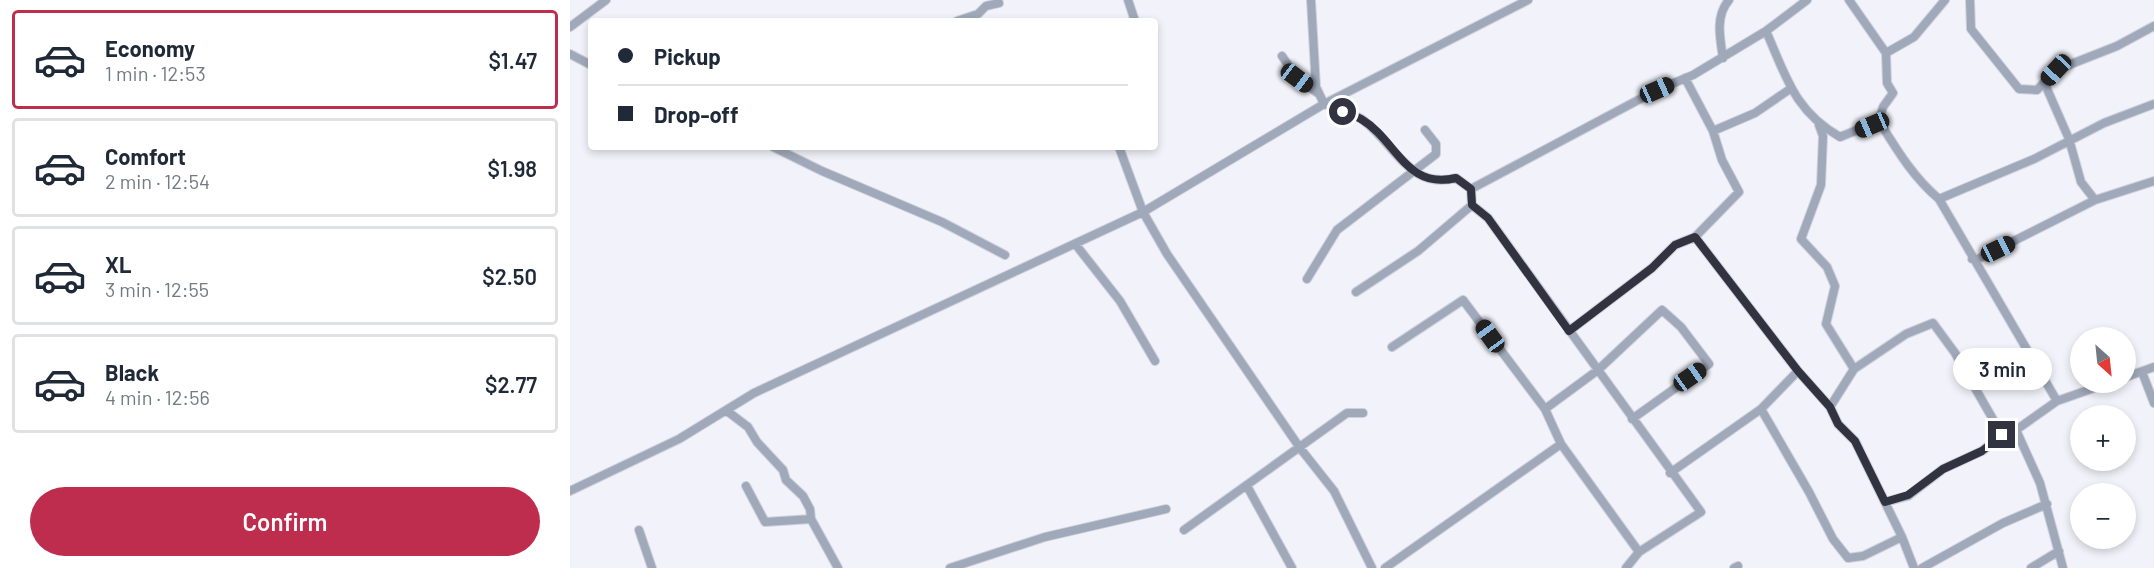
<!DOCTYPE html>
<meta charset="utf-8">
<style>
body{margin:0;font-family:Barlow,sans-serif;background:#f2f2f3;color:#1f2937;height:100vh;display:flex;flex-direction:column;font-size:22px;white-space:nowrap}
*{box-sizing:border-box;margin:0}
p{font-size:20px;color:#747a83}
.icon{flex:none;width:33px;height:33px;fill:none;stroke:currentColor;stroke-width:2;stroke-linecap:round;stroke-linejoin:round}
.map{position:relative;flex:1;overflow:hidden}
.side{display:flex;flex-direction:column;background:#fff;width:570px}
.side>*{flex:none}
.guide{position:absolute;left:18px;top:18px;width:570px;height:132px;border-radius:6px;box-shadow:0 3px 9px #0003;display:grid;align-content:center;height:132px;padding:0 30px;background:#fff}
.needle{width:39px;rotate:153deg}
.controls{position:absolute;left:1500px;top:327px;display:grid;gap:12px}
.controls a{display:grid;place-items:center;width:66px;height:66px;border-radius:50%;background:#fff;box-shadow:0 3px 9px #0003;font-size:30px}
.end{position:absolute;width:27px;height:27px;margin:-14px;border:8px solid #323341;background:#fff;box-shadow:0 0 0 3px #fff}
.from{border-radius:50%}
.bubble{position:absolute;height:42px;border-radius:21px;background:#fff;box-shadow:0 3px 9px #0003;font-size:20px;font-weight:600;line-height:42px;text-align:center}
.car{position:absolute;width:18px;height:36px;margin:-18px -9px;border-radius:8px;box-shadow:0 0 4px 2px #0007;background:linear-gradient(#222 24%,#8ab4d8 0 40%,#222 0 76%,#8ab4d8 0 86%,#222 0)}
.guide b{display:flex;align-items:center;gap:21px;height:57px;font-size:22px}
.guide b+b{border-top:2px solid #e0e1e3}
.guide i{width:15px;height:15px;background:#1f2937}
ul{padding:10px 0 0;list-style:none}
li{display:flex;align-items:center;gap:18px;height:99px;margin:0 12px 9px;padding:0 18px;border:3px solid #e0e1e3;border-radius:6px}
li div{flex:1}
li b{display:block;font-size:22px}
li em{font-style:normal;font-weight:600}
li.current{border-color:#be2d4d}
li>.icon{width:54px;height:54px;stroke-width:1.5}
.cta{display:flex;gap:12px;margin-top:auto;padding:12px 30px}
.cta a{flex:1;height:69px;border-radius:36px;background:#be2d4d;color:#fff;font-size:24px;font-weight:600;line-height:69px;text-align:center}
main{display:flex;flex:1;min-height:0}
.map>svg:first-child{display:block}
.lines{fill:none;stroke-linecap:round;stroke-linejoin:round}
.minor-casing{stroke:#cfd0d9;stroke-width:10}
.minor{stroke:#a0a9ba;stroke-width:8}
.route{stroke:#323341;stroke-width:8}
</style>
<main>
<section class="side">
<ul>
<li class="current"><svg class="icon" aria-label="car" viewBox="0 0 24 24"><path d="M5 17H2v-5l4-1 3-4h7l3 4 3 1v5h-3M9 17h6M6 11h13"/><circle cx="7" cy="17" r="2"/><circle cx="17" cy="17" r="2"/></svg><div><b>Economy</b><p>1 min · 12:53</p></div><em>$1.47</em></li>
<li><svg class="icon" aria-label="car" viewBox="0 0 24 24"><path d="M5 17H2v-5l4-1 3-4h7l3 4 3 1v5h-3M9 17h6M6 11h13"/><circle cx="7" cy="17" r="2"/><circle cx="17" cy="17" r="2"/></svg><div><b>Comfort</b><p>2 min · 12:54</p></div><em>$1.98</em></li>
<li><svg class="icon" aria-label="car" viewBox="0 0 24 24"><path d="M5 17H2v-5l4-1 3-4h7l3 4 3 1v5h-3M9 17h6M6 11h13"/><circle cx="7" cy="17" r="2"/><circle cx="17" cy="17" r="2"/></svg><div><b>XL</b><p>3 min · 12:55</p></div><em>$2.50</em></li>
<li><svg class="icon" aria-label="car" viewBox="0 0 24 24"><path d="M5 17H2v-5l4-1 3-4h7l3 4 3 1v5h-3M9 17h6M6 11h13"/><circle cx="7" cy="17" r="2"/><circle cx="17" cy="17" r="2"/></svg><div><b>Black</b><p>4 min · 12:56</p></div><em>$2.77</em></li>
</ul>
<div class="cta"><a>Confirm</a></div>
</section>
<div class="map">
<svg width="1584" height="568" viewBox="0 0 1584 568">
<rect width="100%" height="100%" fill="#f2f2fa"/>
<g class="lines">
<defs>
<path id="minor" d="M 558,0 L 565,21
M 741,0 L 746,87 L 754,104 C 766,109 783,113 793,120 C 825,144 839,190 886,178 L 901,189 L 902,205 L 918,218 L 1131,512 L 1069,552 L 1056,568
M 1279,0 L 1316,53 L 1317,83 L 1323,93 L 1313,107 L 1309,121 C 1327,150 1343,177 1369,199 L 1487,401
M 1400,0 L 1401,29 L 1449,89 L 1467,90 L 1486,70 L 1547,46 L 1584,26
M 387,21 L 408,14 L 416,6 L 429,3
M 0,27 L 36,0
M 1196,31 C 1216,76 1224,111 1270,137 L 1309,121
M 1316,53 L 1344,37 L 1375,0
M 0,54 L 21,65
M 712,56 L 727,78 L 749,94
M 1153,58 C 1150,38 1145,16 1159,0
M 1474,82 L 1499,139 L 1511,182 L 1525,200
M 1249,125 L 1253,136 L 1251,185 L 1231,239 L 1257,267 L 1265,286 L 1256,324 L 1284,369
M 1143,131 L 1185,113 L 1220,89
M 203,147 L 252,171 L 372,222 L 435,255
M 549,147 L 573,212 L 597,254 L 730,448 L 764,491 L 802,568
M 901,189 L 1087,90 L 1123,75 L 1196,31 L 1237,0
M 1369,199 L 1464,159 L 1534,123 L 1584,104
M 1125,237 L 1228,371 L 1260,407 L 1268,424 L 1285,441 L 1332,537 L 1344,568
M 506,245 L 550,301 L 585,361
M 1402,259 L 1408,259 L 1525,200 L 1584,181
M 737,279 L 767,230 L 866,154 L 866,144 L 855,130
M 786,292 L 848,251 L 902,205
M 999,331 L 1082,268 L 1105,245 L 1125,237 L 1169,192 L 1152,160 L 1143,131 L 1115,78
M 822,347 L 893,300 L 975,409
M 1572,372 L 1584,403
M 1556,377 L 1584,367
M 1260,407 L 1284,369 L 1336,334 L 1363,323 L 1385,353 L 1432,435
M 1191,409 L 1239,492 L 1263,539 L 1278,558 L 1293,556 L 1332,537
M 157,411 L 178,427 L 187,442 L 213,470 L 216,480 L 233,496 L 240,509 L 241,519 L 268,568
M 1446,430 L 1470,483 L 1493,568
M 991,444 L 1069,552
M 1100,473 L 1191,409 L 1228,371
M 176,486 L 195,522 L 241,519
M 677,486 L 722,568
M 0,491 L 109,439 L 184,393 L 573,212 L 754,104 L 958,0
M 1315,502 L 1338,496 L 1373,469 L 1412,451 L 1432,435 L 1446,430 L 1487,401 L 1541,382
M 69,530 L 82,568
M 614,530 L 777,413 L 793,413
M 380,568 L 475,537 L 596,509
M 815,568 L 991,444 L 975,409 L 1028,370 L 1092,310 L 1111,327 L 1139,364 L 1062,419
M 1164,568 L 1168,566
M 1352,568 L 1433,523 L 1477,504
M 1461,568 L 1489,551"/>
</defs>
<use href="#minor" class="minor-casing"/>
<use href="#minor" class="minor"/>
</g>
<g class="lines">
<path class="route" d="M 773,112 C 779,114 786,116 791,119 C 827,140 835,190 886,178 L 901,189 L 902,205 L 918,218 L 999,331 L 1082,268 L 1105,245 L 1125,237 L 1228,371 L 1260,407 L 1268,424 L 1285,441 L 1315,502 L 1338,495 L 1373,469 L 1412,451 L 1432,435"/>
</g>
</svg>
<div class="controls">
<a><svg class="needle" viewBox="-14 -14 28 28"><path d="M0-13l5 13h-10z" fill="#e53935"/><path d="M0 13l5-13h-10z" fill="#747a83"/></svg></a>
<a>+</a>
<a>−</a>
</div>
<i class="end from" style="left:773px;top:112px"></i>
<i class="end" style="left:1432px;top:435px"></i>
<div class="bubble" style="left:1383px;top:348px;width:99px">3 min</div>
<i class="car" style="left:1486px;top:70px;rotate:223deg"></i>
<i class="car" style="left:727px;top:78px;rotate:127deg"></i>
<i class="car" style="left:1087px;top:90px;rotate:66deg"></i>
<i class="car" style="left:1302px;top:125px;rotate:247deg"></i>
<i class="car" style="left:1428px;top:249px;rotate:64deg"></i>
<i class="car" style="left:920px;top:336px;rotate:324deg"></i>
<i class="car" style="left:1120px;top:377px;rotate:55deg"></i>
<div class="guide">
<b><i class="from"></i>Pickup</b>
<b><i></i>Drop-off</b>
</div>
</div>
</main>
